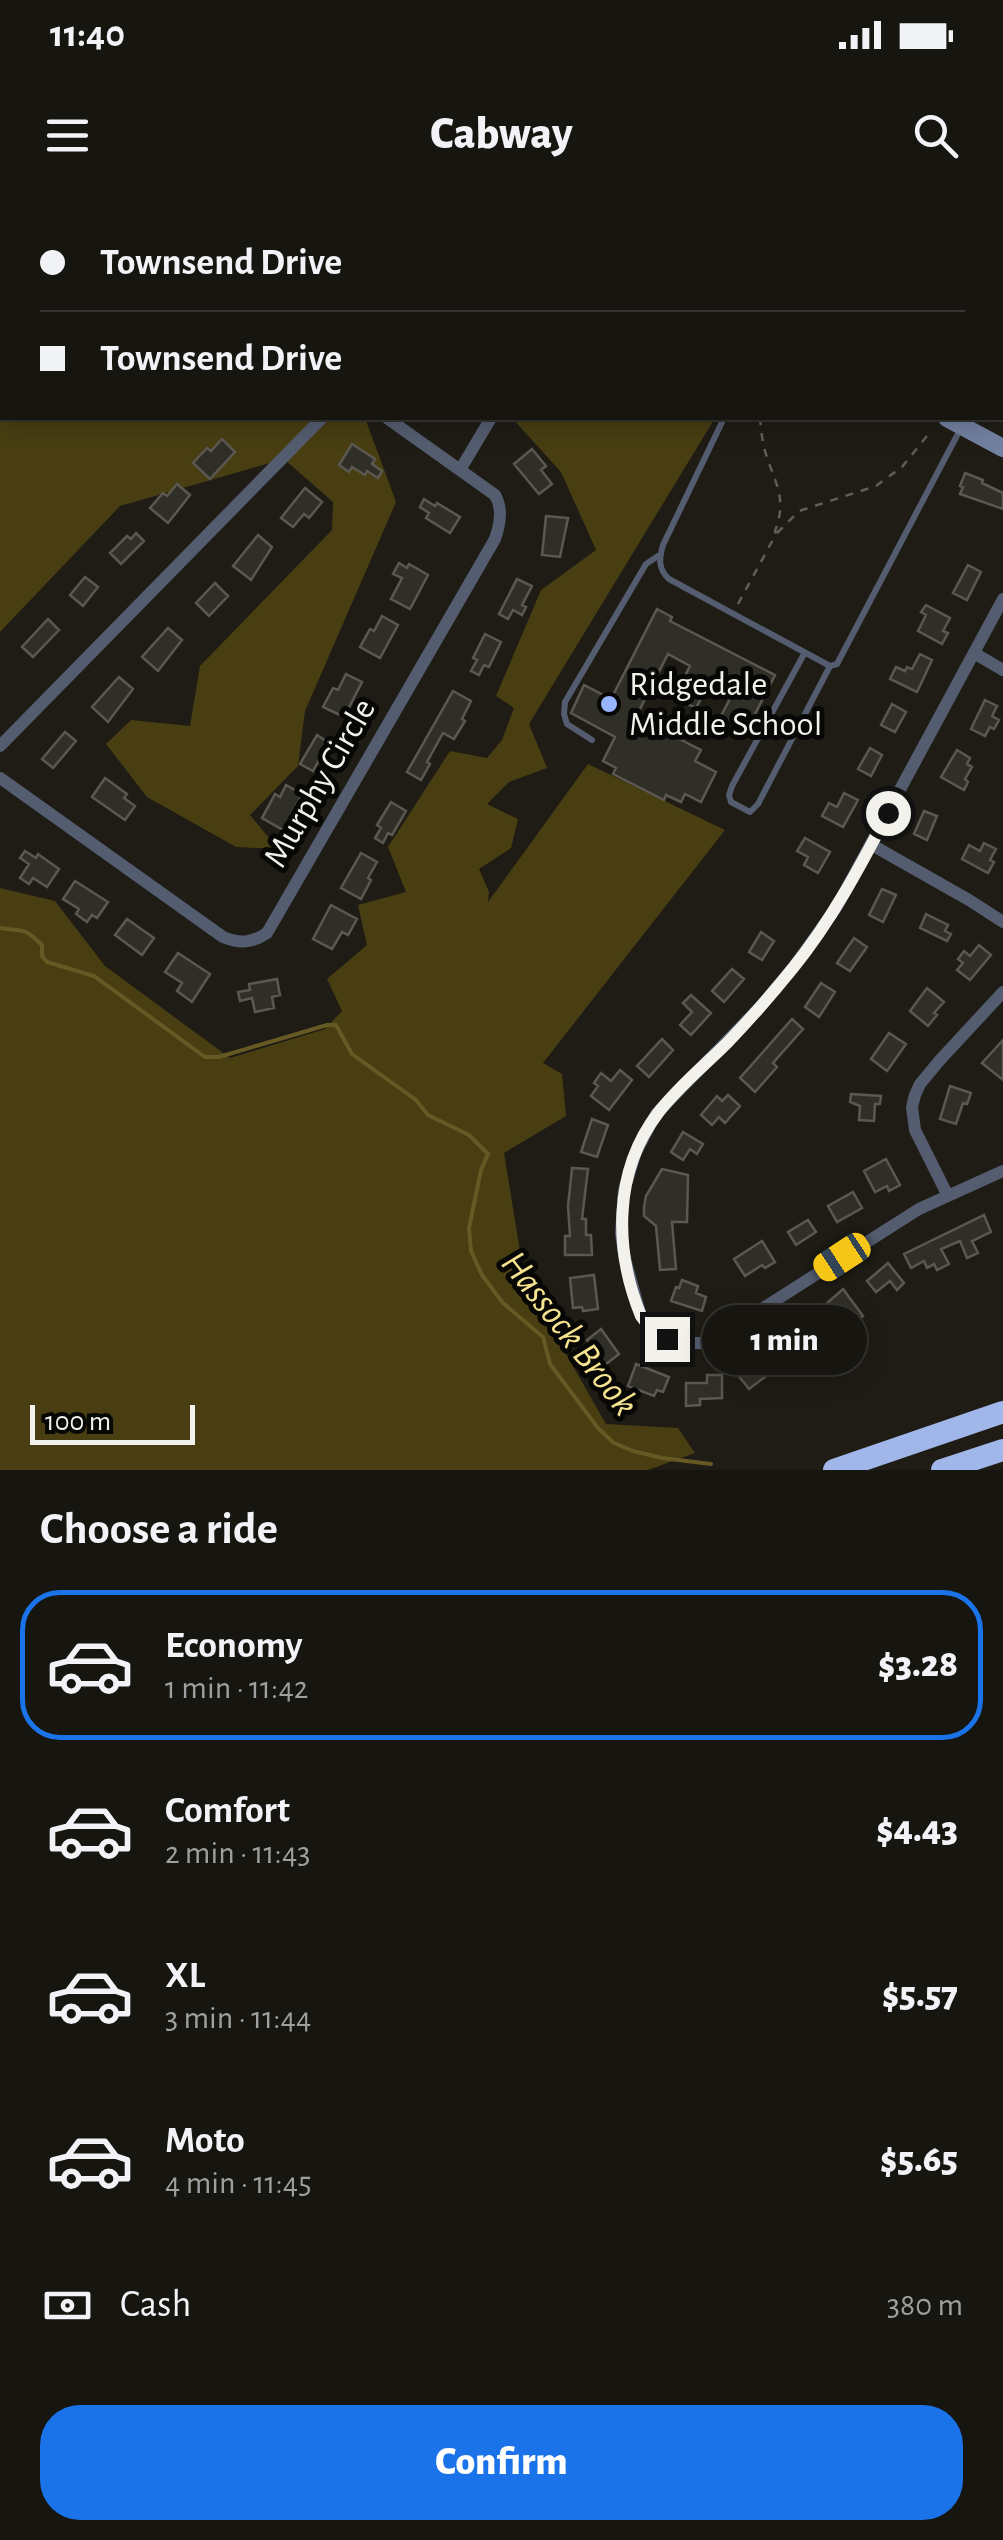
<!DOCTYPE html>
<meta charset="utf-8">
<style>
body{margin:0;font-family:"Alegreya Sans",sans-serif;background:#1f1e19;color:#f1f3f6;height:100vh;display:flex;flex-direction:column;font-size:38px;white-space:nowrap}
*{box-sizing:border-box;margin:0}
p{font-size:32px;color:#9e9f9f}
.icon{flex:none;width:55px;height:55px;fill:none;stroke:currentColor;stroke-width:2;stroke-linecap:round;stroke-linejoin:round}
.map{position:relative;height:1270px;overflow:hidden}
.panel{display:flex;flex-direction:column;background:#161510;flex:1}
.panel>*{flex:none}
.top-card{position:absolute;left:0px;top:0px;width:1005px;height:220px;box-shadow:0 5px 25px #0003,0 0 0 2px #353430;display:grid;align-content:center;height:220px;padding:0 40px;background:#161510}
.scale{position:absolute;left:30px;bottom:25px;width:165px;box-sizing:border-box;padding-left:10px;border:5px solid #f2f1ec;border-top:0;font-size:28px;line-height:35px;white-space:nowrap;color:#f2f1ec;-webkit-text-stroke:8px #070705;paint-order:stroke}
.end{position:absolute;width:45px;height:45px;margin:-22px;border:12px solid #f2f1ec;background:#111;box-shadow:0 0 0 5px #111}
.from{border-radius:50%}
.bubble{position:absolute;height:70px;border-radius:35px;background:#161510;box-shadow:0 5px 25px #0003,0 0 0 2px #353430;font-size:32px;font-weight:800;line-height:70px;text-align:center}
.car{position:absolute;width:30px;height:60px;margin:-30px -15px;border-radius:12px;box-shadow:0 0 8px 2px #0007;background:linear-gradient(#f5c518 24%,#345 0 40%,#f5c518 0 76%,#345 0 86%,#f5c518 0)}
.top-card b{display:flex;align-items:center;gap:35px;height:95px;font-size:38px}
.top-card b+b{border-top:2px solid #353430}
.top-card i{width:25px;height:25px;background:#f1f3f6}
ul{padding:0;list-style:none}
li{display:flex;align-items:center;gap:30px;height:150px;margin:0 20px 15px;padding:0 20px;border:5px solid transparent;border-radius:40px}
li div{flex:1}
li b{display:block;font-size:38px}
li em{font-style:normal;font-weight:800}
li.active{border-color:#1a73e8}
li>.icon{width:90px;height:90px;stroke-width:1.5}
h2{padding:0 40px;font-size:45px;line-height:120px}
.pay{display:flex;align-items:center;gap:25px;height:110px;padding:0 40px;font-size:38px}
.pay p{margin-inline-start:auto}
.primary-button{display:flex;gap:20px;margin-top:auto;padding:20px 40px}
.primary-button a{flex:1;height:115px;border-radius:40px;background:#1a73e8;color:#fff;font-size:40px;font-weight:800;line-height:115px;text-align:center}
.status{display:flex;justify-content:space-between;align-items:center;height:70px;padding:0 50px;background:#161510;direction:ltr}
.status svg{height:28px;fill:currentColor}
header{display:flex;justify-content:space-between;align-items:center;height:130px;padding:0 40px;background:#161510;font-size:45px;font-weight:800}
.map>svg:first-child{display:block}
.green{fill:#483e12}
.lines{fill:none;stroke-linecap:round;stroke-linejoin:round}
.stream{stroke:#665923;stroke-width:4}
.building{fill:#302f27;stroke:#5a5850;stroke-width:2.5}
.path{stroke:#605e58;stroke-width:2.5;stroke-dasharray:8 8;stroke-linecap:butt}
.lane{stroke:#545d70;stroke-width:6}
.street{stroke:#545d70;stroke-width:12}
.secondary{stroke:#7381a1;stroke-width:18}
.highway{stroke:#a1b7e9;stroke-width:22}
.route{stroke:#f2f1ec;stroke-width:12}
.poi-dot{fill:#97b6fd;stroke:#070705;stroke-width:4}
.labels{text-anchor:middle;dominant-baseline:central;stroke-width:10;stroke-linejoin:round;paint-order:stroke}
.poi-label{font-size:35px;fill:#f2f1ec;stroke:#070705;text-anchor:start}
.street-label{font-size:35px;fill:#f2f1ec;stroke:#070705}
.water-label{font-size:38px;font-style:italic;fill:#f6e38f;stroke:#070705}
</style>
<div class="status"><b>11:40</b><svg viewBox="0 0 49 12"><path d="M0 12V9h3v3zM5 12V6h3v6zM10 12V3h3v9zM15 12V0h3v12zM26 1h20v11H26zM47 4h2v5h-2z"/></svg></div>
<header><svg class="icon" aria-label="menu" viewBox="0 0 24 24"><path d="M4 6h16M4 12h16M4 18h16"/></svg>Cabway<svg class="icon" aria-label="search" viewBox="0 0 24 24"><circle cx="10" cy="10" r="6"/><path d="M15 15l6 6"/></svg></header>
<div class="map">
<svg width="1003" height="1270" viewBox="0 0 1003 1270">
<rect width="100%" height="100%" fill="#1e1c15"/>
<path class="green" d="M 0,132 L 2,134 L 2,218 L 365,218 L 396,302 L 305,511 L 298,566 L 250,615 L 278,649 L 236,647 L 147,597 L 106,544 L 131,520 L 190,526 L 200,466 L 332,330 L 333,302 L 284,259 L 120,306 L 0,432 Z
M 512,218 L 715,218 L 529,524 L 547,568 L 509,582 L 487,604 L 518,619 L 511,648 L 479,669 L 489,692 L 488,702 L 588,564 L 725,630 L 543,863 L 562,874 L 566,916 L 504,953 L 525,1082 L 606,1224 L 678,1228 L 695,1253 L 648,1270 L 0,1270 L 0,688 L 55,701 L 105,766 L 230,858 L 325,829 L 342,811 L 327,779 L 367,745 L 358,705 L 406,692 L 388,647 L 450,551 L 487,558 L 502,540 L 514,508 L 496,496 L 541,390 L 596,350 L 561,272 Z"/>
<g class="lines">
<path class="stream" d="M 0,728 C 25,732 22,726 42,745 L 42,756 L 47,762 L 94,776 L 205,857 L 219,857 L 327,825 L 336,825 L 352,854 L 416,900 L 428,915 L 469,935 L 488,954 L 481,970 L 469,1028 L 471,1051 L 482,1075 L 503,1103 L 543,1137 L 550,1164 L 598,1228 L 614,1243 L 633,1251 L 662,1258 L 711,1264"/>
</g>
<path class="building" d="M 222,239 L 235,252 L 210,279 L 193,263 L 207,248 L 211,251 Z
M 352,244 L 375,259 L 372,264 L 382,271 L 378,278 L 367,271 L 365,275 L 352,267 L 349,272 L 339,265 Z
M 532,249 L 546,266 L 541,270 L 552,284 L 539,294 L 514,264 Z
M 965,273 L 983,280 L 982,283 L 1003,293 L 1003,309 L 960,294 L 963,287 L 960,286 Z
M 177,284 L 190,295 L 168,323 L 150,308 L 163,293 L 167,296 Z
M 305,288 L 322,302 L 309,318 L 304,314 L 293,327 L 281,318 Z
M 424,299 L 435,306 L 437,303 L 460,317 L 450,333 L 426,318 L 429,313 L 420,307 Z
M 546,316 L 568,318 L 560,357 L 542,355 Z
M 136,333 L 144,341 L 121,364 L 110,353 L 127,336 L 131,339 Z
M 258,335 L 272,347 L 251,380 L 233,366 Z
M 399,363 L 407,368 L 409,364 L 428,375 L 410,409 L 391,399 L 402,378 L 393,374 Z
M 968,365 L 981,372 L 967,400 L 953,393 Z
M 85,377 L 98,387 L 83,406 L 70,395 Z
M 517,379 L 532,386 L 522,405 L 526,407 L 522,415 L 513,410 L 508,419 L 499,414 Z
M 215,383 L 228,396 L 209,416 L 196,403 Z
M 926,405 L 950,418 L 943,431 L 948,433 L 942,444 L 918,431 L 926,415 L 921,412 Z
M 657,409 L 672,417 L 670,421 L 775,475 L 747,530 L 721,516 L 735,489 L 712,478 L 696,508 L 674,497 L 690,466 L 668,454 L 636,517 L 701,550 L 695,561 L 716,572 L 701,602 L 685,594 L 681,602 L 666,595 L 664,600 L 613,574 L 616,568 L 603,561 L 615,537 L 571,513 L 584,485 L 611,499 Z
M 382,416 L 398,425 L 380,458 L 360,447 L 370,429 L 374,431 Z
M 48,419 L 59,430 L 33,457 L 22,447 Z
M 168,428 L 182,440 L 158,471 L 142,457 Z
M 485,434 L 501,442 L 489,467 L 484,465 L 479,475 L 471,471 L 477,460 L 473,458 Z
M 920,454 L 932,460 L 917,492 L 890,479 L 896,467 L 905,471 L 907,467 L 912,469 Z
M 346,474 L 362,482 L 344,517 L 323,507 L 333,488 L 338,490 Z
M 119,477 L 133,489 L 108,522 L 92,507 Z
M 453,491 L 471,501 L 462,519 L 465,521 L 454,539 L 443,533 L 427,562 L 430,564 L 421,580 L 407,572 Z
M 985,500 L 997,506 L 992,516 L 999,520 L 994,529 L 990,527 L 985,536 L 971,529 Z
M 892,504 L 906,512 L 895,532 L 881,525 Z
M 65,532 L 76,541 L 53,568 L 42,559 Z
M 317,535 L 329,543 L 313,571 L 300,564 Z
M 870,548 L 882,555 L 871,576 L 858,569 Z
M 957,550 L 970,558 L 967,564 L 972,567 L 965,579 L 968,582 L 964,590 L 941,577 Z
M 105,578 L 127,594 L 124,598 L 135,606 L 125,620 L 92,597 Z
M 286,585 L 302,594 L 283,630 L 262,618 L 275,594 L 280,597 Z
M 844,593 L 858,600 L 843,627 L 822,616 L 829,603 L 837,607 Z
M 391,602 L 406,611 L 392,635 L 388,633 L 383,643 L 375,638 L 381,628 L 377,625 Z
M 924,611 L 937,616 L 927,640 L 914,634 Z
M 805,638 L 830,652 L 818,673 L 804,665 L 808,657 L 797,651 Z
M 984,643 L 996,649 L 990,660 L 994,662 L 988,673 L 962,659 L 969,645 L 980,651 Z
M 25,651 L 36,658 L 38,654 L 59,669 L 47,687 L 33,678 L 29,684 L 20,678 L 29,664 L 20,658 Z
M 361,653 L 377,662 L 368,678 L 371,680 L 361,699 L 341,688 Z
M 75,681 L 108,702 L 97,718 L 92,715 L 87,722 L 76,714 L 79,709 L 63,699 Z
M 882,689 L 896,695 L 883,722 L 869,715 Z
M 331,705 L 357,719 L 348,735 L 342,732 L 332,749 L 313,739 Z
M 926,714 L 948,725 L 945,731 L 951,734 L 947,741 L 920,728 Z
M 127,719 L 154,738 L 142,755 L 115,735 Z
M 761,732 L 774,741 L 762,760 L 749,752 Z
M 854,738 L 867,747 L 850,771 L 837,763 Z
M 979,745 L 991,755 L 970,780 L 957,770 L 963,763 L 958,759 L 964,751 L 970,756 Z
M 178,753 L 210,774 L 192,802 L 177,791 L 182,783 L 165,772 Z
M 732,769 L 744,779 L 724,802 L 712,791 Z
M 277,779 L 280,795 L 272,797 L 274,808 L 255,812 L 252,798 L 240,801 L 238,792 L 250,790 L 249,784 Z
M 821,783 L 835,792 L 819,817 L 805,807 Z
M 927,788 L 944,802 L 934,813 L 937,815 L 928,826 L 910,811 Z
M 691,795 L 711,813 L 691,835 L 680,825 L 692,812 L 683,803 Z
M 792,819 L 803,829 L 773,863 L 777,867 L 755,892 L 740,878 Z
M 889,833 L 906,844 L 887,871 L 871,859 Z
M 662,839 L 673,850 L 649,877 L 637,866 Z
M 1003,840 L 1003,880 L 982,863 Z
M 620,870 L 632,880 L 609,910 L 591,896 L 598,886 L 594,883 L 601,873 L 611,881 Z
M 950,886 L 971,893 L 967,904 L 963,903 L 956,924 L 940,919 Z
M 851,894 L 881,896 L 880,904 L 875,904 L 874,921 L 859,920 L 860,906 L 850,902 Z
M 728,895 L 740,906 L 725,923 L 719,917 L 712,925 L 701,915 L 717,896 L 722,901 Z
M 592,919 L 608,925 L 597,957 L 581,952 Z
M 683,932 L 703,944 L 697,954 L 690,949 L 683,960 L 671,952 Z
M 886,959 L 900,985 L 889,991 L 887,986 L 875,992 L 864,971 Z
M 572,968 L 588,969 L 582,1019 L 586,1019 L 586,1035 L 591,1035 L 592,1055 L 565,1055 L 565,1036 L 570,1036 L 568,1006 Z
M 662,969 L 688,975 L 687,1022 L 672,1022 L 676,1069 L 660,1070 L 656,1026 L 644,1016 L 644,1007 L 646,996 Z
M 853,992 L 862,1008 L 837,1022 L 828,1006 Z
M 984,1015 L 991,1032 L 972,1041 L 978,1053 L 967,1058 L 960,1041 L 941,1049 L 949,1064 L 937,1070 L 934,1064 L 927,1068 L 924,1061 L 911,1068 L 904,1054 Z
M 808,1020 L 816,1032 L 796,1045 L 788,1032 Z
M 762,1041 L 775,1062 L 765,1068 L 762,1065 L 745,1076 L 734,1059 Z
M 888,1063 L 904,1083 L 897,1090 L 890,1081 L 876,1092 L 867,1081 Z
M 594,1075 L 598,1109 L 583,1111 L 582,1107 L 573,1108 L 570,1078 Z
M 682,1080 L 698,1086 L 696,1093 L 706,1097 L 702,1111 L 671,1101 L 676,1087 L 679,1088 Z
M 843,1089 L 863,1116 L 856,1121 L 850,1113 L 845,1117 L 842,1112 L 825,1124 L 817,1112 Z
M 804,1120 L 813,1136 L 791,1149 L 781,1133 Z
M 601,1129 L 619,1154 L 605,1165 L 587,1140 Z
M 763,1149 L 777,1168 L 749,1189 L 734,1170 Z
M 636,1164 L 669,1177 L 663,1192 L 657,1190 L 654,1196 L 628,1186 Z
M 707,1175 L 722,1175 L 722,1198 L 700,1199 L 700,1205 L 686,1206 L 686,1183 L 707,1183 Z"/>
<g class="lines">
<path class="path" d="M 777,333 L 799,311 L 876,286 L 902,267 L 931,231
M 738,404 L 776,334 L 775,331 C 788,297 774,282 765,251 C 762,240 761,229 760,218"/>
<path class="lane" d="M 724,218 L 663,345 C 659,359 658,369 669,379 L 830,466 L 837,464 L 962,226
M 804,454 L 732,586 L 729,595 L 731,602 L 750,612 L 758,604 L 830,466
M 592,540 L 567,524 L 564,514 L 565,502 L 646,364 L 658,356"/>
<path class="street" d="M 155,2 L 157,0
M 833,2 L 836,0
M 0,160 L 2,157
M 460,270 L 491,218
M 1003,399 L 836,708 L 795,765 L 761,806 L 656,914 L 636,952 L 624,990 L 621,1033 L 624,1055 L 641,1116 L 656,1133 L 679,1143 L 704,1143 L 716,1138 L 919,1009 L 1003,971
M 974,453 L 1003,470
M 0,546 L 322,218
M 0,578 L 223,737 C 240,744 252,743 267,733 L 495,339 C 500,324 503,309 495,295 L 387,218
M 872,645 L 969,700 L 1003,722
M 948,996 L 915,930 L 912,907 L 915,895 L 920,884 L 940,860 L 1003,792"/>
<path class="secondary" d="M 557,0 L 561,2
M 947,218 L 1003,248"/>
<path class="highway" d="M 834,1270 L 1003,1212
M 942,1270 L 1003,1250"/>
</g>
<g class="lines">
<path class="route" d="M 667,1139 L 647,1124 L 641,1116 C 614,1050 613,972 658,913 C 678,887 704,866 727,843 C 750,819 772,794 793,768 C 831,721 860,667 888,613"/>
</g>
<circle class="poi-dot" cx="609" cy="504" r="10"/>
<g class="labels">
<g class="poi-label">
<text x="629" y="484">Ridgedale<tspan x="629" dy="40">Middle School</tspan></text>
</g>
<g class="street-label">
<text transform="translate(320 583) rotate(-60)">Murphy Circle</text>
</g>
<g class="water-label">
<text transform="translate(569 1134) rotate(52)">Hassock Brook</text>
</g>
</g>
</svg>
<div class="scale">100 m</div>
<i class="end from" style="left:888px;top:613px"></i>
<i class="end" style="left:667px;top:1139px"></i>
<div class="bubble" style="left:702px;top:1105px;width:165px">1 min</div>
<i class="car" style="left:842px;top:1057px;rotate:237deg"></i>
<div class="top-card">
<b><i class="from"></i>Townsend Drive</b>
<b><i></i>Townsend Drive</b>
</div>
</div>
<section class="panel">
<h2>Choose a ride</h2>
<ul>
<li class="active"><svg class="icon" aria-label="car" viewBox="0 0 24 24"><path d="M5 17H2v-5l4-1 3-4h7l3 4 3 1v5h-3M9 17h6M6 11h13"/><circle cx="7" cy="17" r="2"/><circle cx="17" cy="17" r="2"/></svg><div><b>Economy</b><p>1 min · 11:42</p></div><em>$3.28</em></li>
<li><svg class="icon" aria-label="car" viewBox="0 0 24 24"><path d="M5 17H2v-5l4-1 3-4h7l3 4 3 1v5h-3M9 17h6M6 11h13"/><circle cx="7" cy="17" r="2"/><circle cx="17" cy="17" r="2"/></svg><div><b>Comfort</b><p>2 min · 11:43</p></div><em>$4.43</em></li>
<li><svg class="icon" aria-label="car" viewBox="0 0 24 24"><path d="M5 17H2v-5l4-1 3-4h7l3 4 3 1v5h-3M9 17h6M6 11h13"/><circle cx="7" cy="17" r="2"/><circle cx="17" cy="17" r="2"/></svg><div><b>XL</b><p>3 min · 11:44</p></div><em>$5.57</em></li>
<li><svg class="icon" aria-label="car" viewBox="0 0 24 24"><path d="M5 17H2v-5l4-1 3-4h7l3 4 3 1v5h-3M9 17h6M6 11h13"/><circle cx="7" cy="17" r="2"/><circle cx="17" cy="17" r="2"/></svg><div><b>Moto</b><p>4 min · 11:45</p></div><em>$5.65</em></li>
</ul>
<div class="pay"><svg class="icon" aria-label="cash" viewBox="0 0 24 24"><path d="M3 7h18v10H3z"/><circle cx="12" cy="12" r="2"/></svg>Cash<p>380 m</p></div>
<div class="primary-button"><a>Confirm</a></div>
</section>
